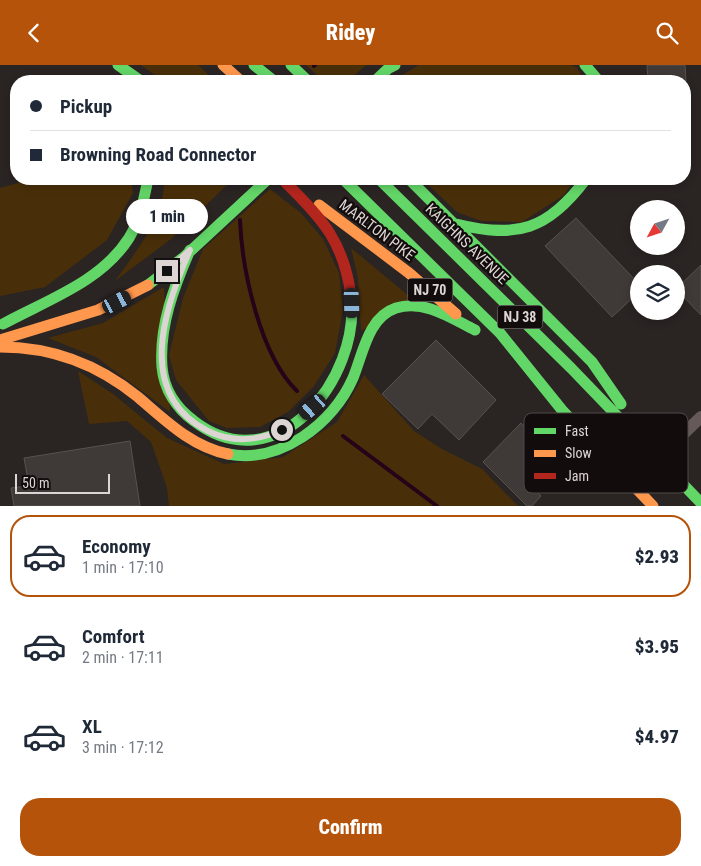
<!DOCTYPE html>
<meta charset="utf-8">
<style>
body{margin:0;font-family:"Roboto Condensed",sans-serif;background:#f6f6f7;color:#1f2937;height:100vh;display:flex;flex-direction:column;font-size:19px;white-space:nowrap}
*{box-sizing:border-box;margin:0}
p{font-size:16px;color:#747a83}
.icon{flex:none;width:28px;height:28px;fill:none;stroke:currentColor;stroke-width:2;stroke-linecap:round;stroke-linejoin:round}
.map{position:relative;height:441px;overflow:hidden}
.side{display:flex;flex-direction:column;background:#fff;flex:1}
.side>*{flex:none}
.banner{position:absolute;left:10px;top:10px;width:681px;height:110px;border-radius:20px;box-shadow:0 2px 8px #0003;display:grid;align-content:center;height:110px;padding:0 20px;background:#fff}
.needle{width:32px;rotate:230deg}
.controls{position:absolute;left:630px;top:135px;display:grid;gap:10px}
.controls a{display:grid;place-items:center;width:55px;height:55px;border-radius:50%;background:#fff;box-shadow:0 2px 8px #0003;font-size:25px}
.scale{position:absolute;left:15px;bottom:12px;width:95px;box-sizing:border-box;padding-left:5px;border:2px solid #ddd5d4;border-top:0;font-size:14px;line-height:18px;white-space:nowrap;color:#ddd5d4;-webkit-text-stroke:4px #120d0c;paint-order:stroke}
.end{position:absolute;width:22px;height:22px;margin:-11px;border:6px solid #ddd5d4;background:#111;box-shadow:0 0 0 2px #111}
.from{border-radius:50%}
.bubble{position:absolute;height:35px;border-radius:18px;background:#fff;box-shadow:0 2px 8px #0003;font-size:16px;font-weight:800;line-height:35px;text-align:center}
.car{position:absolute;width:15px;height:30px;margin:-15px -8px;border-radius:6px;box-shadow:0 0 4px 1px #0007;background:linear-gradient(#222 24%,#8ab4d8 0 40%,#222 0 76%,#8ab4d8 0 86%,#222 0)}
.banner b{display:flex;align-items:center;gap:18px;height:48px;font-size:19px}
.banner b+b{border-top:1px solid #e0e1e3}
.banner i{width:12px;height:12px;background:#1f2937}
ul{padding:9px 0 0;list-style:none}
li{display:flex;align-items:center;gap:15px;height:82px;margin:0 10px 8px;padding:0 10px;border:2px solid transparent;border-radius:20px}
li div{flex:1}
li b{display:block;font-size:19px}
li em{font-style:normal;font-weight:800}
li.on{border-color:#b45309}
li>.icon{width:45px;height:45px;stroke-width:1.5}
.cta{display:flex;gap:10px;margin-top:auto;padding:10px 20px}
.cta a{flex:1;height:58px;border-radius:20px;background:#b45309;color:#fff;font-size:20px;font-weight:800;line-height:58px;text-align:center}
header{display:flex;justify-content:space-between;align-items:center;height:65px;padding:0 20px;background:#b45309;color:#fff;font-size:22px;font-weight:800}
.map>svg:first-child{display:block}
.green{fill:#492f09}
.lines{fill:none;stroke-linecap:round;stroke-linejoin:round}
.stream{stroke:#250319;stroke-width:4}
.building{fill:#3f3a38;stroke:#575250}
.street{stroke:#66595a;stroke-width:12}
.fast{stroke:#63d668;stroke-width:11}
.slow{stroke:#ff974d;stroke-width:11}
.jam{stroke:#b3261e;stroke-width:11}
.route{stroke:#ddd5d4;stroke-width:6}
.labels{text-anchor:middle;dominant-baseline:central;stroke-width:4.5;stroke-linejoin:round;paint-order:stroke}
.shield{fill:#120d0c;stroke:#a09998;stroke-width:1}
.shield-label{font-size:14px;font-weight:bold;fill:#ddd5d4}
.street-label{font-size:15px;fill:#ddd5d4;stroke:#120d0c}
.key{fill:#120d0c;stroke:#4f4948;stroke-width:1}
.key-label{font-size:14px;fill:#ddd5d4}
</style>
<header><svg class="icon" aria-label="back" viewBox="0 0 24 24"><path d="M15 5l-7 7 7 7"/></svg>Ridey<svg class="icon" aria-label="search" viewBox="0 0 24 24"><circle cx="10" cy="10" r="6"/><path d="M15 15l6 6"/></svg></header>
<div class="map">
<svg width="701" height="441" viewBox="0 0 701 441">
<rect width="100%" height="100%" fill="#2a2423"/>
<path class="green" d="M 141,0 L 198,0 L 215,16 L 163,16 Z
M 306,0 L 366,0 L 348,16 L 323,16 Z
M 419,0 L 571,0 L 577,3 L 585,16 L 392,16 Z
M 33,114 L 131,114 L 133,128 L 107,175 L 45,222 L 0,231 L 0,123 Z
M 164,114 L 233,114 L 171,174 L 115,216 C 136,186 165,152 164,114 Z
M 422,114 L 575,114 L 564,130 L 522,157 L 481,156 L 457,147 Z
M 270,124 L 301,148 L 323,174 L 339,208 L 343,245 L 335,288 L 314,321 L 288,347 L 260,362 L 227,363 L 209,356 L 176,315 L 169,290 L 183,233 L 203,184 Z
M 351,183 L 415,236 L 361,266 L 358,213 Z
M 164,222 L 170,347 L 96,292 L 48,273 L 103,258 Z
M 78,306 L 113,329 L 167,373 L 224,399 L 283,392 L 337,357 L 364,310 L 414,366 L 442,384 L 482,404 L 518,441 L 169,441 L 167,423 L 151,377 L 127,356 L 89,359 Z"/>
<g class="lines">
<path class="stream" d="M 314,1 L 315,0
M 240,155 C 242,205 260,290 297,326
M 343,371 L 437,441"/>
</g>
<path class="building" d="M 647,0 L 685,0 L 686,16 L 648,16 Z
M 576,153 L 639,219 L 639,227 L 612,252 L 545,181 Z
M 701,200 L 701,250 L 676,224 Z
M 436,275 L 496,335 L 459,375 L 432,349 L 418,364 L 382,329 Z
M 521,358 L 556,392 L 529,419 L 541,431 L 532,441 L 527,441 L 483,397 Z
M 130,376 L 140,441 L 14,441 L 11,423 L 29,421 L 24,393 Z"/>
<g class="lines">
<path class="street" d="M 658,393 L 701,352"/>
<path class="fast" d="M 118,0 L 141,16
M 254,0 L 274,16
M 291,0 L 308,16
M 585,0 L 598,15
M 389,3 L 395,0
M 375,16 L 392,0
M 343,114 L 500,268 L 562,345 L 593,378
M 379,114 L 571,303 L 701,438
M 409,114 L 592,297 L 621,339
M 456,159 C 517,174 548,165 586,114
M 190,185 C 174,222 159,261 162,302 C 164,324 176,343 194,356 C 276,419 361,314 351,231
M 148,220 L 184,192 L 268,114
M 3,259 C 47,235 101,217 129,173 C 140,155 144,134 148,114
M 228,389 C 280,399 333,359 353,313 C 363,289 368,252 396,243 C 424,234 451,253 475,265"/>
<path class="slow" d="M 223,0 L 241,16
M 319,140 L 409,208 L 456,249
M 0,275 L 98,245 L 148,220
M 0,282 C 53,282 97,299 138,332 C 165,355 192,382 228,389
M 593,378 L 653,441"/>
<path class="jam" d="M 286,118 C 323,154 344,178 351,231"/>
</g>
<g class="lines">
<path class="route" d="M 167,206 L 190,185 C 165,241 134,329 208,366 C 232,378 257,376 282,365"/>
</g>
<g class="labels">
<g class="shield">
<rect x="407.5" y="213.5" width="45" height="23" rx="4"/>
<rect x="497.5" y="240.5" width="45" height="23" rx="4"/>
</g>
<g class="shield-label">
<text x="430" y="225">NJ 70</text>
<text x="520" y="252">NJ 38</text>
</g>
<g class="street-label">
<text transform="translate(377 165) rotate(37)">MARLTON PIKE</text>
<text transform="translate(467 179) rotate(44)">KAIGHNS AVENUE</text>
</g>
</g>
<rect x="524" y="348" width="164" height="80" rx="8" class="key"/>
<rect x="534" y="363" width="22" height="6" fill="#63d668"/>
<rect x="534" y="385" width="22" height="7" fill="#ff974d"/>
<rect x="534" y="408" width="22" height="6" fill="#b3261e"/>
<g class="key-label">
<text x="565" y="371">Fast</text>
<text x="565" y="393">Slow</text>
<text x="565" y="416">Jam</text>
</g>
</svg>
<div class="controls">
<a><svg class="needle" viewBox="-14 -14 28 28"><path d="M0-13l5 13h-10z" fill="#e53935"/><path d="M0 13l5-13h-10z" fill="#747a83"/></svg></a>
<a><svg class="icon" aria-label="layers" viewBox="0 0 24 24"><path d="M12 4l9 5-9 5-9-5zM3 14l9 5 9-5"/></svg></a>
</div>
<div class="scale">50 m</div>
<i class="end from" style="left:282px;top:365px"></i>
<i class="end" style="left:167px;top:206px"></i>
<div class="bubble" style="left:126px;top:134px;width:82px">1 min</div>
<i class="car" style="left:117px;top:237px;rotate:63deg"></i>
<i class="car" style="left:352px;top:238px;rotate:178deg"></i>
<i class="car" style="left:313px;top:342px;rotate:229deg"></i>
<div class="banner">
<b><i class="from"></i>Pickup</b>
<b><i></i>Browning Road Connector</b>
</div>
</div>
<section class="side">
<ul>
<li class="on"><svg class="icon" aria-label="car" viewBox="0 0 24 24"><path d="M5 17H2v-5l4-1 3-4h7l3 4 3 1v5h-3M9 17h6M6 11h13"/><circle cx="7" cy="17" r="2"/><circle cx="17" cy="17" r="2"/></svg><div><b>Economy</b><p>1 min · 17:10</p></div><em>$2.93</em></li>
<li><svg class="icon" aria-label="car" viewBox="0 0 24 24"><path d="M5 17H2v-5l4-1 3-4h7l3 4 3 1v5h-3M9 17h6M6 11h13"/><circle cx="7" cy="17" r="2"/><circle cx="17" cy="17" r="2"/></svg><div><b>Comfort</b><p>2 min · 17:11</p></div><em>$3.95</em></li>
<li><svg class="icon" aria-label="car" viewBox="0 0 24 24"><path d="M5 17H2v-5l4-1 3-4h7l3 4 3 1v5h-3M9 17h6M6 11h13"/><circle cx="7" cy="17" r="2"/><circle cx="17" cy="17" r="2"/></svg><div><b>XL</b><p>3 min · 17:12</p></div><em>$4.97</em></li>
</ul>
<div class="cta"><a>Confirm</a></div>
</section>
